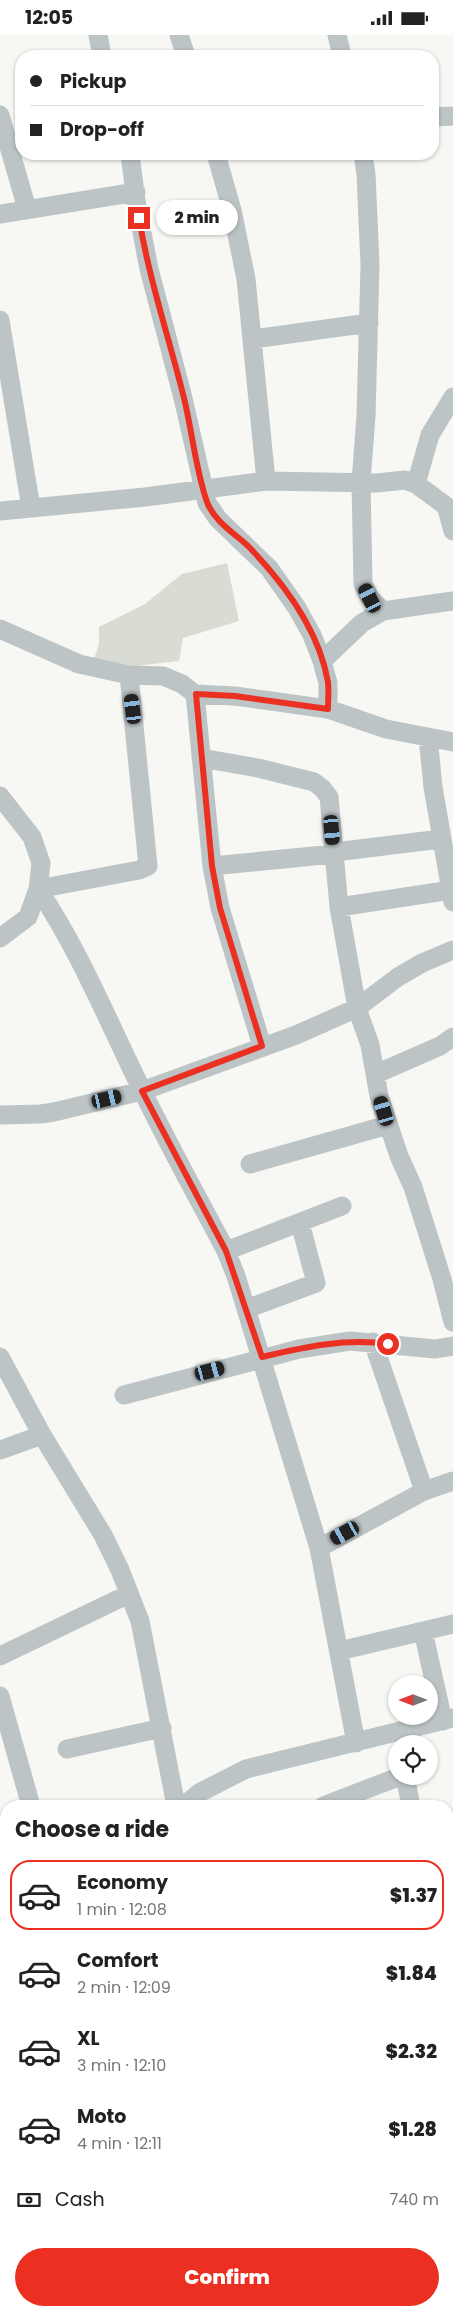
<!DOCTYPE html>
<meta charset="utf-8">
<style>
body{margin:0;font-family:Poppins,sans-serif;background:#f6f6f6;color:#222;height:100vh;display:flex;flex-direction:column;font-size:19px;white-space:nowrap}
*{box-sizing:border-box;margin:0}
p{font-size:16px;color:#767676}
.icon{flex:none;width:28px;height:28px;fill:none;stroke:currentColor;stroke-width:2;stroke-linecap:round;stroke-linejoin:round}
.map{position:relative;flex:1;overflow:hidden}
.sheet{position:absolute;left:0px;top:1765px;width:454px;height:516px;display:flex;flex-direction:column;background:#fff;border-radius:20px 20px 0 0;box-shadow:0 1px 4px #0004}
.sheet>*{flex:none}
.top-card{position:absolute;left:15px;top:15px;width:424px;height:110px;border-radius:20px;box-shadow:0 1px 4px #0004;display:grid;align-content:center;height:110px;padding:0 15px;background:#fff}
.needle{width:32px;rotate:270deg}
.controls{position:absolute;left:388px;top:1640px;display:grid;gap:10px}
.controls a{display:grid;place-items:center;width:50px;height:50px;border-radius:50%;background:#fff;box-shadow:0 1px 4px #0004;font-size:25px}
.end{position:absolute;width:22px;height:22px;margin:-11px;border:6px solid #eb2f20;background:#fff;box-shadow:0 0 0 2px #fff}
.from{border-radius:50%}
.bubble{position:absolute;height:35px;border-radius:18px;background:#fff;box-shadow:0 1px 4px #0004;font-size:16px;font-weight:800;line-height:35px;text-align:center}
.car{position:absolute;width:15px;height:30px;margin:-15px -8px;border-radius:6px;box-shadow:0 0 4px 1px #0007;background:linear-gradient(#222 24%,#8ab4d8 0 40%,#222 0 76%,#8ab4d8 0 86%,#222 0)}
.top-card b{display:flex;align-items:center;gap:18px;height:48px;font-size:19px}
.top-card b+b{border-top:1px solid #e0e0e0}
.top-card i{width:12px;height:12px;background:#222}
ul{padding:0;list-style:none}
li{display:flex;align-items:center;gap:15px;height:70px;margin:0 10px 8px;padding:0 5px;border:2px solid transparent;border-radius:20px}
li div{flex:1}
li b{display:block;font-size:19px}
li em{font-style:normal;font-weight:800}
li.active{border-color:#eb2f20}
li>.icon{width:45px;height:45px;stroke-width:1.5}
h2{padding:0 15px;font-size:22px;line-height:60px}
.pay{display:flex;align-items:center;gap:12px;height:55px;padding:0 15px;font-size:19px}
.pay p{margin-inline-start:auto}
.action{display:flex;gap:10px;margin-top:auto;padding:10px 15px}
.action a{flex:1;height:58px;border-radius:30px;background:#eb2f20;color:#fff;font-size:20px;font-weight:800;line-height:58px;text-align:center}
.status{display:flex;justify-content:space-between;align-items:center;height:35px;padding:0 25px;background:#fff;direction:ltr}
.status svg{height:14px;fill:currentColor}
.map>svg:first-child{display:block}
.green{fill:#d8dcd3}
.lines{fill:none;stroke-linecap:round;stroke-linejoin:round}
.minor{stroke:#bdc4c6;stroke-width:19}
.route{stroke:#eb2f20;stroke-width:6}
</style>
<div class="status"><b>12:05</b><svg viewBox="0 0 49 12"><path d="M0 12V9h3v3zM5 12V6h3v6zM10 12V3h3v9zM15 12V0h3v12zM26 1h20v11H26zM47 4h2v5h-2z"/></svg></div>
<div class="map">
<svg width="453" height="2281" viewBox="0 0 453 2281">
<rect width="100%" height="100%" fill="#f7f7f4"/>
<path class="green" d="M 227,528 L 239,586 L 183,603 L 179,626 L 118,633 L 94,624 L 99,609 L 99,592 L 145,569 L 182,539 Z"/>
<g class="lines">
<path class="minor" d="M 98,0 L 102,21
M 179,0 L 186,21
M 337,0 L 342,21
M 0,80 L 27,174
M 432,82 L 453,81
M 130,119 L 136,166 L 149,234 L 183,363 L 207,468 L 218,484 L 269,533 L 297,573 L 312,600 L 322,626 L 328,648 L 328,674
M 216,119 L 232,175 L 246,244 L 266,446
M 363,119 L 366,139 L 370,230 L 366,381 L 361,447 L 363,549 L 370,563 L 383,576
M 0,179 L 136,157
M 0,285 L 31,473
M 253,304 L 369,288
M 416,449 L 430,400 L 453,362
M 0,476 L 145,462 L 266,446 L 377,448 L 405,445 L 416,449 L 446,471 L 453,496
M 0,594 L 79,629 L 129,640 L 163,641 L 182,649 L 195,659 L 235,661 L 328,674 L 386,694 L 453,707
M 322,626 L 362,588 L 383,576 L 453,566
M 129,640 L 148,831 L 139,835 L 38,854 C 81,918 109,989 143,1057 C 169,1111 198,1163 226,1216 L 236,1241 L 319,1513 L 356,1708
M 195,659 L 212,831 L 220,873 L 262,1011
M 428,702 L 433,752 L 453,867
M 201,723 L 258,733 L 314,747 L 322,753 L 329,762 L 339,872 L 357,973 L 370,1010 L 379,1061 L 399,1121 L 413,1152 L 442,1244 L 453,1287
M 0,761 L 32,802 L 41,828 L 38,854 L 28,882 L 0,903
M 212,831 L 334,819 L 343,816 L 441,804
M 339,872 L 451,855
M 376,1039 L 440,1011 L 453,1002
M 0,1080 L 41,1079 L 54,1077 L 142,1056 L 296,1000 L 357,973 L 398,942 L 422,928 L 453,915
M 250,1129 L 388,1090
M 226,1216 L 342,1171
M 246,1274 L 316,1248 L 300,1188
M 373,1307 L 424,1456
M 0,1322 L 42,1400 L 103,1500 L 120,1535 L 140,1586 L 176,1771
M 124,1360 L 299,1314 L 350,1306 L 435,1314 L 453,1311
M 0,1415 L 42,1400
M 319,1513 L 424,1456 L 453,1446
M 423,1596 L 443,1686
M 339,1616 L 453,1589
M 0,1621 L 129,1559
M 0,1661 L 31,1771
M 67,1714 L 162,1693
M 405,1741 L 411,1771
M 184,1771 L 199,1758 L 246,1734 L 453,1683
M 323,1771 L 401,1741
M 0,1848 L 6,1846
M 448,1894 L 453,1889
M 0,1897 L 6,1895
M 0,1953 L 6,1960
M 448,1958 L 453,1966
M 0,2025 L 6,2022
M 448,2056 L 453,2055
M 0,2220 L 6,2217
M 448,2257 L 453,2256
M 110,2275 L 112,2281
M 357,2281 L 376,2275"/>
</g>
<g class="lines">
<path class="route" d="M 139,183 C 149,244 169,303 184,363 C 192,396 196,436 207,467 C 214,486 234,498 248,511 C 284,548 319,595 328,647 C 329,656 328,665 328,674 L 235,661 L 196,659 L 212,831 L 220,873 L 262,1011 L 142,1056 L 226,1216 L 262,1322 C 304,1312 345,1303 388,1309"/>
</g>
</svg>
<div class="controls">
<a><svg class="needle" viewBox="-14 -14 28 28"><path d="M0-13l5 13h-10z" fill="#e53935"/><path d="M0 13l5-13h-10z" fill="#767676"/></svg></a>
<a><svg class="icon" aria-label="locate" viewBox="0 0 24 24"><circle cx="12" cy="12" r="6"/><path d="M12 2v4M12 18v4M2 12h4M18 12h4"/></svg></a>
</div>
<i class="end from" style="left:388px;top:1309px"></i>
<i class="end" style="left:139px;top:183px"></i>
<div class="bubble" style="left:156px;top:165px;width:82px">2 min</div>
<i class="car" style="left:370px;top:563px;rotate:334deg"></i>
<i class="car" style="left:133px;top:674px;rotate:353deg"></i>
<i class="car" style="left:332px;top:795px;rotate:175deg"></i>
<i class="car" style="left:107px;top:1064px;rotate:77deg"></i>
<i class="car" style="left:384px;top:1076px;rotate:343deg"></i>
<i class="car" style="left:210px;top:1336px;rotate:75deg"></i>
<i class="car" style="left:345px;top:1498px;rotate:241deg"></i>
<div class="top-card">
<b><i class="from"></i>Pickup</b>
<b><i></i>Drop-off</b>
</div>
<section class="sheet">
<h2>Choose a ride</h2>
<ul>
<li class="active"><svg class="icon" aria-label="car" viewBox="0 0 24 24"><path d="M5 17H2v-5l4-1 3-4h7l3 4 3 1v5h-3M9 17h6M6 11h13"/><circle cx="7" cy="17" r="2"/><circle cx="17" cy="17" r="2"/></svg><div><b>Economy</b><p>1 min · 12:08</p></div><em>$1.37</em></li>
<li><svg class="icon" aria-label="car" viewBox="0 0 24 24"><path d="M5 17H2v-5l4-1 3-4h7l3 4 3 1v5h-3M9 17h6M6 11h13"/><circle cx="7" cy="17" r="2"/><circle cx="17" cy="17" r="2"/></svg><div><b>Comfort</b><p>2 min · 12:09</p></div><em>$1.84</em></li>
<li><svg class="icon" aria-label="car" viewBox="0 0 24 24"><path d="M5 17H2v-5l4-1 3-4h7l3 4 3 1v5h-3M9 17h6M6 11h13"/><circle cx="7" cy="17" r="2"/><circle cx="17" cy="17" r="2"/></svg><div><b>XL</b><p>3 min · 12:10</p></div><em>$2.32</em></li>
<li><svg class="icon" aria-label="car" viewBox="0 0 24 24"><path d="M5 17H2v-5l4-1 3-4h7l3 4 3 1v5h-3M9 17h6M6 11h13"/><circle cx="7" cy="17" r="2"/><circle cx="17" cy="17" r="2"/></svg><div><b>Moto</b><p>4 min · 12:11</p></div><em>$1.28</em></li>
</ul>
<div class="pay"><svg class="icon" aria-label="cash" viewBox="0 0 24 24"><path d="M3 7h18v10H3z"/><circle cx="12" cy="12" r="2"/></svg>Cash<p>740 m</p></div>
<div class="action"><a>Confirm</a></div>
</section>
</div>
